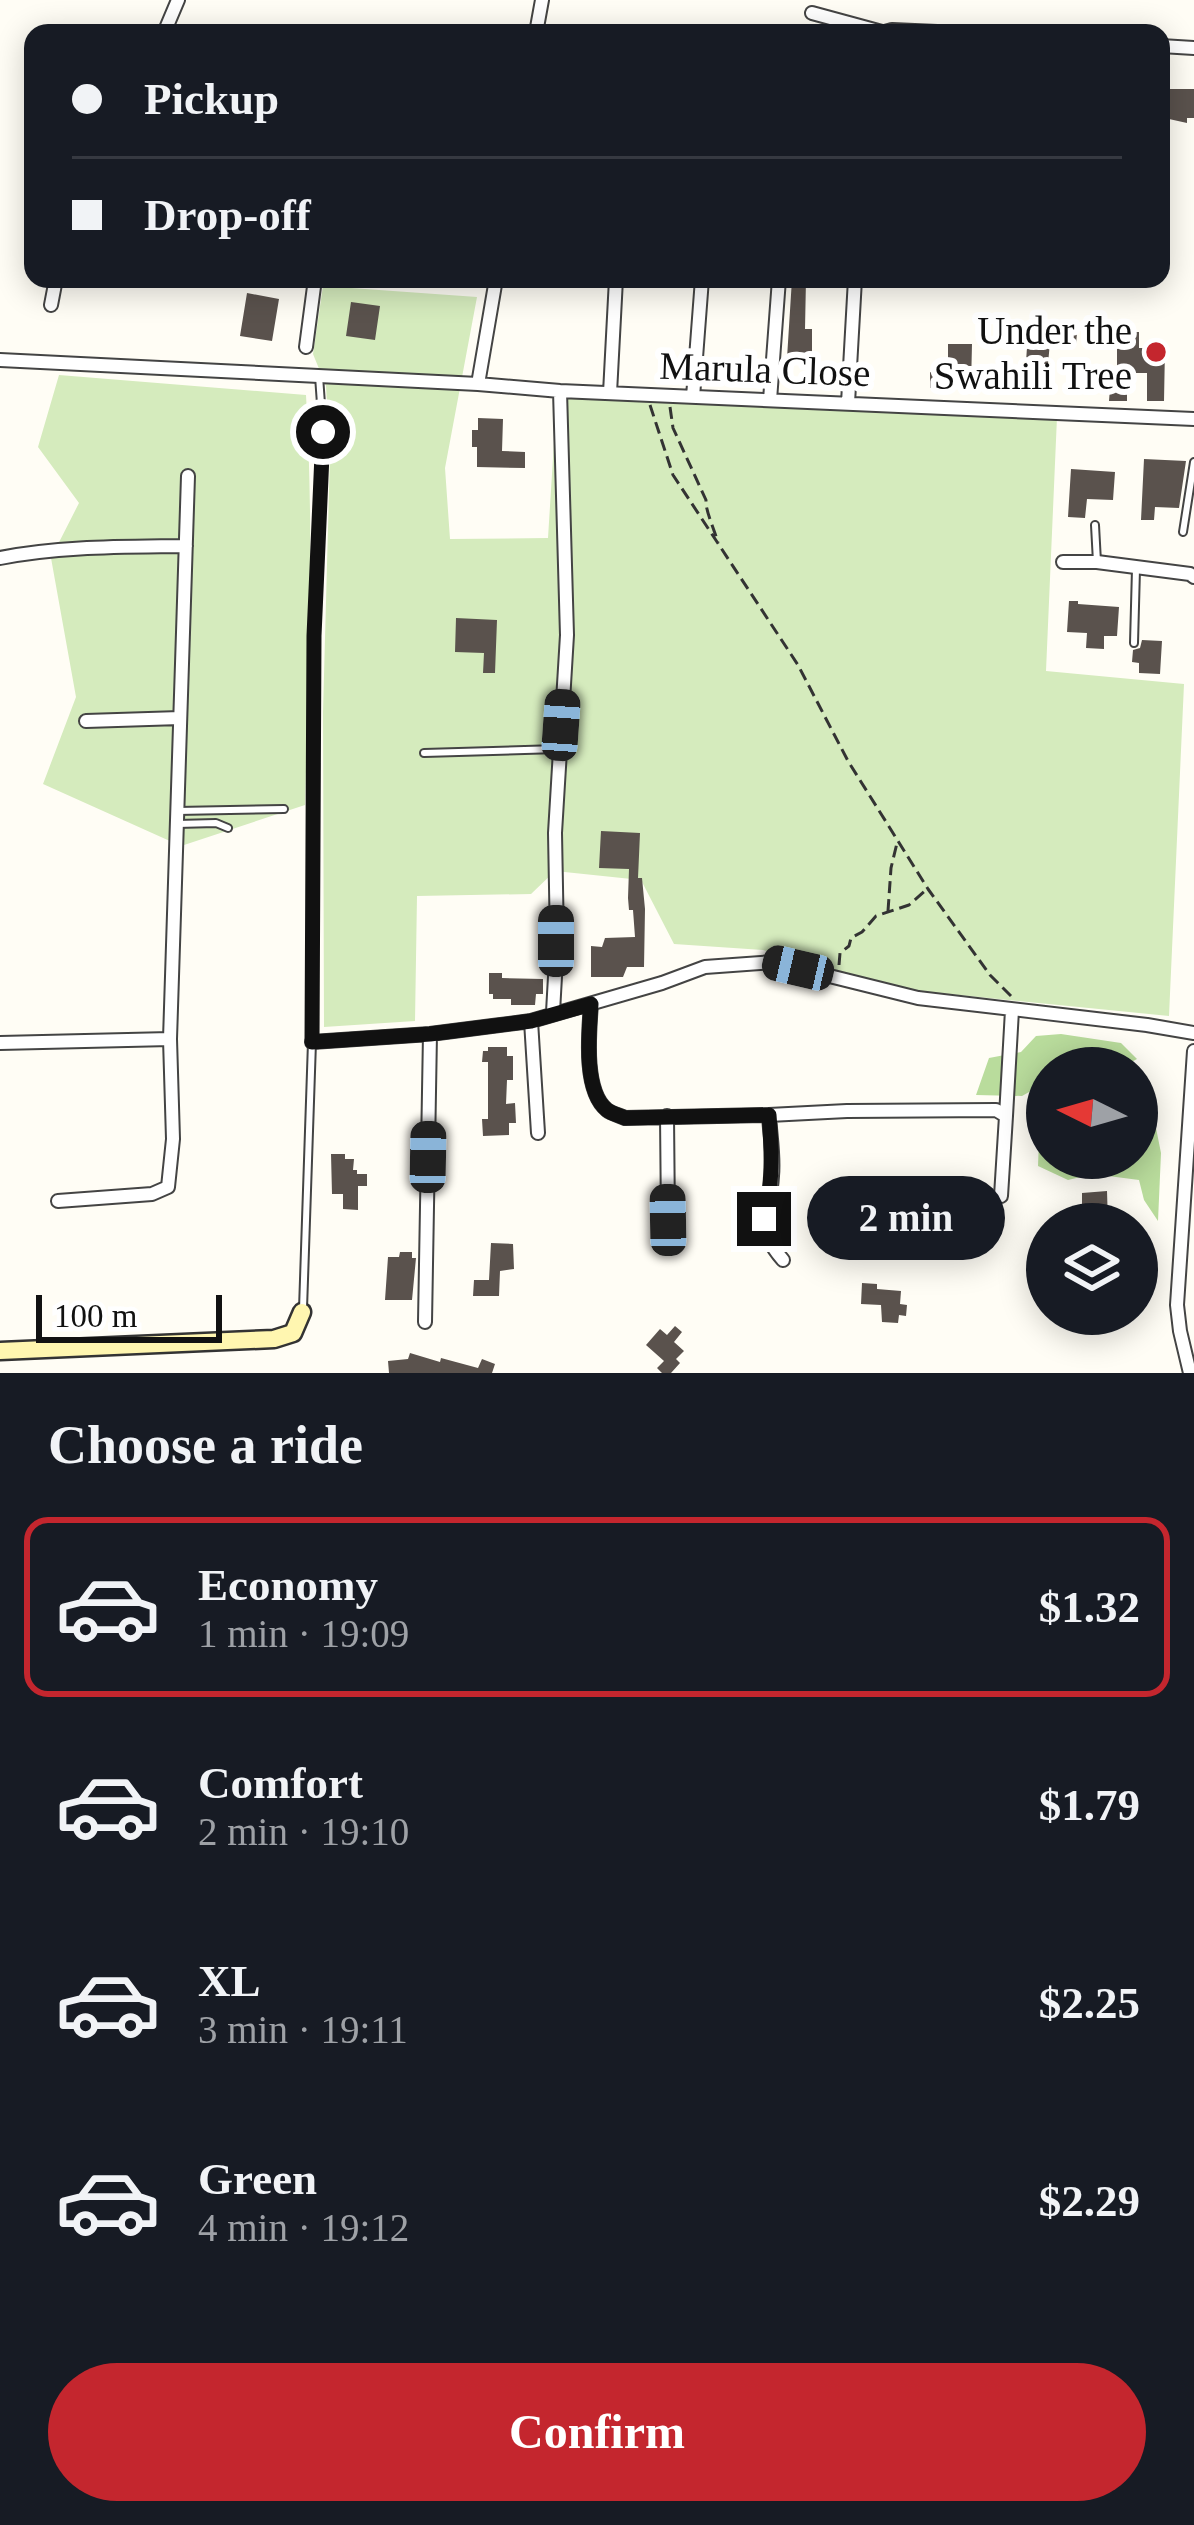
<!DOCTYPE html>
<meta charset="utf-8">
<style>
body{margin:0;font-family:Georgia,serif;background:#20242c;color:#f1f3f6;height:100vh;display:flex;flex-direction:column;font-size:45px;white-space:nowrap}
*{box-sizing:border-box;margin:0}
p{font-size:39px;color:#9ea1a6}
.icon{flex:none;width:66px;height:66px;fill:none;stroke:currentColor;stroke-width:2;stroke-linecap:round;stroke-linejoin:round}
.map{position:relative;height:1373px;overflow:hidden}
.panel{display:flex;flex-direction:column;background:#171b24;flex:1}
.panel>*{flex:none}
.hud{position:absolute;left:24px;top:24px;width:1146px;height:264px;border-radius:24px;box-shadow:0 6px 30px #0003;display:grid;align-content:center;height:264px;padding:0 48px;background:#171b24}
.needle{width:78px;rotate:275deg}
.controls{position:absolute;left:1026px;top:1047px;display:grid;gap:24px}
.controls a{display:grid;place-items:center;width:132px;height:132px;border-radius:50%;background:#171b24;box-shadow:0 6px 30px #0003;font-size:60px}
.scale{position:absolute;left:36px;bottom:30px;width:186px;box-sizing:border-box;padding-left:12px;border:6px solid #111;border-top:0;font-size:33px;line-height:42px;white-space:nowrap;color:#111;-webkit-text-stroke:9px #fff;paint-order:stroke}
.end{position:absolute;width:54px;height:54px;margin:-27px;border:15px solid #111;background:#fff;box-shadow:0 0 0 6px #fff}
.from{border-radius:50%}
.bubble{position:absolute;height:84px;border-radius:42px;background:#171b24;box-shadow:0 6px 30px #0003;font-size:39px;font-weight:700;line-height:84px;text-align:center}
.car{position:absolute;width:36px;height:72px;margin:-36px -18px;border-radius:15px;box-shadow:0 0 9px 3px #0007;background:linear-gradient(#222 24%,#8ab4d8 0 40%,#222 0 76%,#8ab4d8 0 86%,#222 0)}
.hud b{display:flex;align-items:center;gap:42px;height:114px;font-size:45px}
.hud b+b{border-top:3px solid #363941}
.hud i{width:30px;height:30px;background:#f1f3f6}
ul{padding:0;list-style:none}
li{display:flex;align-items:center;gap:36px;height:180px;margin:0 24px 18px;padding:0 24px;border:6px solid transparent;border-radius:24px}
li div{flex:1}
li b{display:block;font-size:45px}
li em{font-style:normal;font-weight:700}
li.on{border-color:#c4262e}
li>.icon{width:108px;height:108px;stroke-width:1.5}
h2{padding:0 48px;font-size:54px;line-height:144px}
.action{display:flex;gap:24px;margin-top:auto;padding:24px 48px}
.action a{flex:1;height:138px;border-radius:72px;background:#c4262e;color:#fff;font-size:48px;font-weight:700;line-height:138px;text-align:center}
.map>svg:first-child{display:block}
.green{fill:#d5ebbd}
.forest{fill:#b9dc9c}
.building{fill:#5a524d}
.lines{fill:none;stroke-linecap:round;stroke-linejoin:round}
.lane-casing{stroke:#444;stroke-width:10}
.street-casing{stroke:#444;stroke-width:16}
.secondary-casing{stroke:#333;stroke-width:21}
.path{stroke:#333;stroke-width:3;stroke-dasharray:12 6;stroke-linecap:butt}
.lane{stroke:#fff;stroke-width:6}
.street{stroke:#fff;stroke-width:12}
.secondary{stroke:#fff6b0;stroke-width:16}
.route{stroke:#111;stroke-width:15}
.poi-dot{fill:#c4262e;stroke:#fff;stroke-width:4.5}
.labels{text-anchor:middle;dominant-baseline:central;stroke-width:12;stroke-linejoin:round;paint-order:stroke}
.poi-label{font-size:39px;fill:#111;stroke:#fff;text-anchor:end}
.street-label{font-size:39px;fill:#111;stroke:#fff}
</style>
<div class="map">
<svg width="1194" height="1373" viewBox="0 0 1194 1373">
<rect width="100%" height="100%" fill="#fffdf5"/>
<path class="green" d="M 323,286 L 477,297 L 445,468 L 450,539 L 548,538 L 557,394 L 1057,417 L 1046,671 L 1184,684 L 1169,1016 L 919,991 L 831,972 L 763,950 L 674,944 L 641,880 L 555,871 L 531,894 L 417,896 L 415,1021 L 324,1027 L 323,712 L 330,454 L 326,386 L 313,354 Z
M 59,375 L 306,395 C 314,531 309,668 305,805 L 181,846 L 43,784 L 76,697 L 51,558 L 79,503 L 38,447 Z"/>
<path class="forest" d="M 1061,1034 L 1121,1043 L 1137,1059 L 1120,1068 L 1047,1068 L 1047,1082 L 1022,1096 L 976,1095 L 989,1058 L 1021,1052 L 1036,1036 Z
M 1137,1114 L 1155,1123 L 1161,1153 L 1158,1221 L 1144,1200 L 1139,1180 L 1093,1174 L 1068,1180 L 1038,1166 L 1039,1139 L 1047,1139 L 1047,1158 L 1137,1158 Z"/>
<path class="building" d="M 1169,89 L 1194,89 L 1194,118 L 1187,118 L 1187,123 L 1169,119 Z
M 792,279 L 806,279 L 805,329 L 812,329 L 812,358 L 787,358 Z
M 247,293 L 279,299 L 272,341 L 240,336 Z
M 351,302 L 380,306 L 375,340 L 346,336 Z
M 1034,325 L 1068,327 L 1068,332 L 1077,333 L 1076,344 L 1050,342 L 1048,364 L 1041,364 L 1041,377 L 1025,377 L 1027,347 L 1021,346 L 1022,334 L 1034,334 Z
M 1123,332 L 1139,332 L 1139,348 L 1165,348 L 1164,401 L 1147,401 L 1147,373 L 1127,373 L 1127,401 L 1109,401 L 1110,388 L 1089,388 L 1089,371 L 1117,372 L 1117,343 L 1122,343 Z
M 948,344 L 972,344 L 971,386 L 930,388 L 930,372 L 948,372 Z
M 478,418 L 503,419 L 502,451 L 525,452 L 525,468 L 477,467 L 477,447 L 472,447 L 472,430 L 478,430 Z
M 1144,459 L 1186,461 L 1179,508 L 1155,507 L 1154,520 L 1141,520 Z
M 1071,469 L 1115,472 L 1113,500 L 1087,499 L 1085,518 L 1068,517 Z
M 1069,601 L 1078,601 L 1078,604 L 1119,607 L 1117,636 L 1104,636 L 1104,649 L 1086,648 L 1087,633 L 1067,632 Z
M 456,618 L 497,620 L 495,673 L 483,673 L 484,653 L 455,652 Z
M 1142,640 L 1162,641 L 1160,674 L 1139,673 L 1139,663 L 1132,662 L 1133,650 L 1140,648 Z
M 601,831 L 640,833 L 638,878 L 642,878 L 645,909 L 644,967 L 627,967 L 623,977 L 591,977 L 591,946 L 602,947 L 605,938 L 635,937 L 633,910 L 629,910 L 628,898 L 629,869 L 599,868 Z
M 489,973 L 502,973 L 502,978 L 543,979 L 543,994 L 536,994 L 535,1005 L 511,1005 L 511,999 L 493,999 L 493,994 L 489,994 Z
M 488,1047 L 507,1047 L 507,1056 L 513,1056 L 513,1080 L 507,1080 L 506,1104 L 515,1103 L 516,1123 L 509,1123 L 509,1135 L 483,1136 L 482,1119 L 488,1119 L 488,1062 L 482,1062 L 483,1051 L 488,1051 Z
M 331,1154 L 345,1154 L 345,1159 L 354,1159 L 353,1170 L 357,1170 L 357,1174 L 367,1174 L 367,1186 L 358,1186 L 358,1210 L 343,1209 L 343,1194 L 332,1194 Z
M 1107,1191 L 1108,1224 L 1082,1224 L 1082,1193 Z
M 491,1243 L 513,1244 L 514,1269 L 500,1271 L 499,1296 L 473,1296 L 474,1280 L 489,1280 Z
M 400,1252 L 412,1252 L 412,1258 L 416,1258 L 412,1300 L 385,1300 L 388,1257 L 399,1257 Z
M 862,1283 L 877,1284 L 877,1289 L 901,1291 L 900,1304 L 907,1305 L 906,1316 L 899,1315 L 898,1323 L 882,1322 L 881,1305 L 861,1304 Z
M 675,1326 L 682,1332 L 674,1342 L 684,1351 L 676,1359 L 680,1363 L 671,1373 L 662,1373 L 657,1368 L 664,1361 L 646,1345 L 660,1329 L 667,1335 Z
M 410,1353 L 440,1362 L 441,1358 L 478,1368 L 482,1359 L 495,1364 L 492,1373 L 389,1373 L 388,1361 L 408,1359 Z"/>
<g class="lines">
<defs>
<path id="lane" d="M 1095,525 L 1097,562
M 1183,532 L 1194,462
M 1134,643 L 1136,569
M 424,753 L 558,749
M 177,811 L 284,809
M 177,824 L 216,823 L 228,828
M 303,1309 L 312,1042 L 314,636 L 323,432 L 319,376"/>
<path id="street" d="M 812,13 L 882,32
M 164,33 L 178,0
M 536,33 L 542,0
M 881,33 L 892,30 L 960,33
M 1161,46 L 1194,48
M 51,305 L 56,279
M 306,347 L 315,279
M 0,360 L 478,384 L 496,279
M 478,384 L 560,391 L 1194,419
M 610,393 L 616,279
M 693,397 L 702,279
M 770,400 L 779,279
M 848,403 L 855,279
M 0,558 C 61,546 123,547 186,546
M 1063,562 L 1097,562 L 1190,574 L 1194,577
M 86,721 L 180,718
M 591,1004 C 589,1032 583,1091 607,1110 C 612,1114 619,1115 625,1118 L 769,1115 C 770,1135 774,1156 772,1176 C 770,1215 753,1226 783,1260
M 553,1012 L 557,941 L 555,833 L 567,635 L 560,391
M 531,1021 L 538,1133
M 312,1042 L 430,1034 L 531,1021 L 662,983 L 705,967 L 773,962 L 918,998 L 1147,1025 L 1194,1033
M 0,1043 L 170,1039
M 769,1115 L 847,1111 L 996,1110 L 1006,1116 L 1001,1196
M 667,1116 L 668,1220
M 1006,1116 L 1012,1010
M 58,1201 L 152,1194 L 168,1187 L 173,1139 L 170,1039 L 188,476
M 425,1322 L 430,1034
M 1190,1373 L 1180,1331 L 1177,1305 L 1194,1051"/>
<path id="secondary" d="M 0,1351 L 274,1339 L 293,1333 L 302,1312"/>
</defs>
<use href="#lane" class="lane-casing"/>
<use href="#street" class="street-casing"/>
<use href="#secondary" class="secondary-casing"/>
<path class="path" d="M 650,405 L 673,475 L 798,665 L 848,761 L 928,889 L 990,975 L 1012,997
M 670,407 L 673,428 L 706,500 C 705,510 715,531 718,543
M 888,911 L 891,868 L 897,843
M 839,965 L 840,953 L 849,946 L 851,938 L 862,932 L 876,916 L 909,905 L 926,890"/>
<use href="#lane" class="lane"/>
<use href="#street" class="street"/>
<use href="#secondary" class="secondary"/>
</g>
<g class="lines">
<path class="route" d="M 323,432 L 314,636 L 312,1042 L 430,1034 L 531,1021 L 591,1004 C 589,1032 583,1091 607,1110 C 612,1114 619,1115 625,1118 L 769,1115 C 772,1152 773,1183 764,1219"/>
</g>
<circle class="poi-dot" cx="1156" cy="352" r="12"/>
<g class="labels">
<g class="poi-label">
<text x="1132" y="330">Under the<tspan x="1132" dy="45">Swahili Tree</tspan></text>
</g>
<g class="street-label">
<text transform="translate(765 369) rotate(2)">Marula Close</text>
</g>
</g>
</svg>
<div class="controls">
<a><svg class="needle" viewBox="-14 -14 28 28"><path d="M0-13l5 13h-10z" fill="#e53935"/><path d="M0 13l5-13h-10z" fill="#9ea1a6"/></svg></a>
<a><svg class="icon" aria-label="layers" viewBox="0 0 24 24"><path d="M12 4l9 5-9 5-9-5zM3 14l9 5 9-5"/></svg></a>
</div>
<div class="scale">100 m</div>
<i class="end from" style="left:323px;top:432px"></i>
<i class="end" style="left:764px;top:1219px"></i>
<div class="bubble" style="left:807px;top:1176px;width:198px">2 min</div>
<i class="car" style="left:561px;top:725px;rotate:4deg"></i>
<i class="car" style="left:556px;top:941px;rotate:0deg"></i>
<i class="car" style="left:798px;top:968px;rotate:283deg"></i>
<i class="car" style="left:428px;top:1157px;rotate:1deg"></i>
<i class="car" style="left:668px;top:1220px;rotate:359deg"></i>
<div class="hud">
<b><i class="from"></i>Pickup</b>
<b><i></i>Drop-off</b>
</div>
</div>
<section class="panel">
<h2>Choose a ride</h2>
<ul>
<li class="on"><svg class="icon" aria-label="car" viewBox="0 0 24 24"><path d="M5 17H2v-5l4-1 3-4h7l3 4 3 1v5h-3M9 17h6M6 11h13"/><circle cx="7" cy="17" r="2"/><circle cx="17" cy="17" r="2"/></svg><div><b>Economy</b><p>1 min · 19:09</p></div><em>$1.32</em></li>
<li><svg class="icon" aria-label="car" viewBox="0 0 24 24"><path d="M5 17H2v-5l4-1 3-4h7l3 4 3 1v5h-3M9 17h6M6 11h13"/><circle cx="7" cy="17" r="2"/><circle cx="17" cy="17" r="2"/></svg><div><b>Comfort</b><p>2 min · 19:10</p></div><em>$1.79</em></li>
<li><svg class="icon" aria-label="car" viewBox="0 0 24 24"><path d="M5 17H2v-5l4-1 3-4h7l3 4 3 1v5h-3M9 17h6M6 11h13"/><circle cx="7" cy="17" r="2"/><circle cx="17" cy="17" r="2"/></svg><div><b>XL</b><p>3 min · 19:11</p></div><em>$2.25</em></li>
<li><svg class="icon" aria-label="car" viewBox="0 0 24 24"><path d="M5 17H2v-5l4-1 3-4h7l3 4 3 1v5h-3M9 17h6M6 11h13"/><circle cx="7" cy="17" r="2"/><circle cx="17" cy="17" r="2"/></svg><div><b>Green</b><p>4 min · 19:12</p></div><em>$2.29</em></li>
</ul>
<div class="action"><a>Confirm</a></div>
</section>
